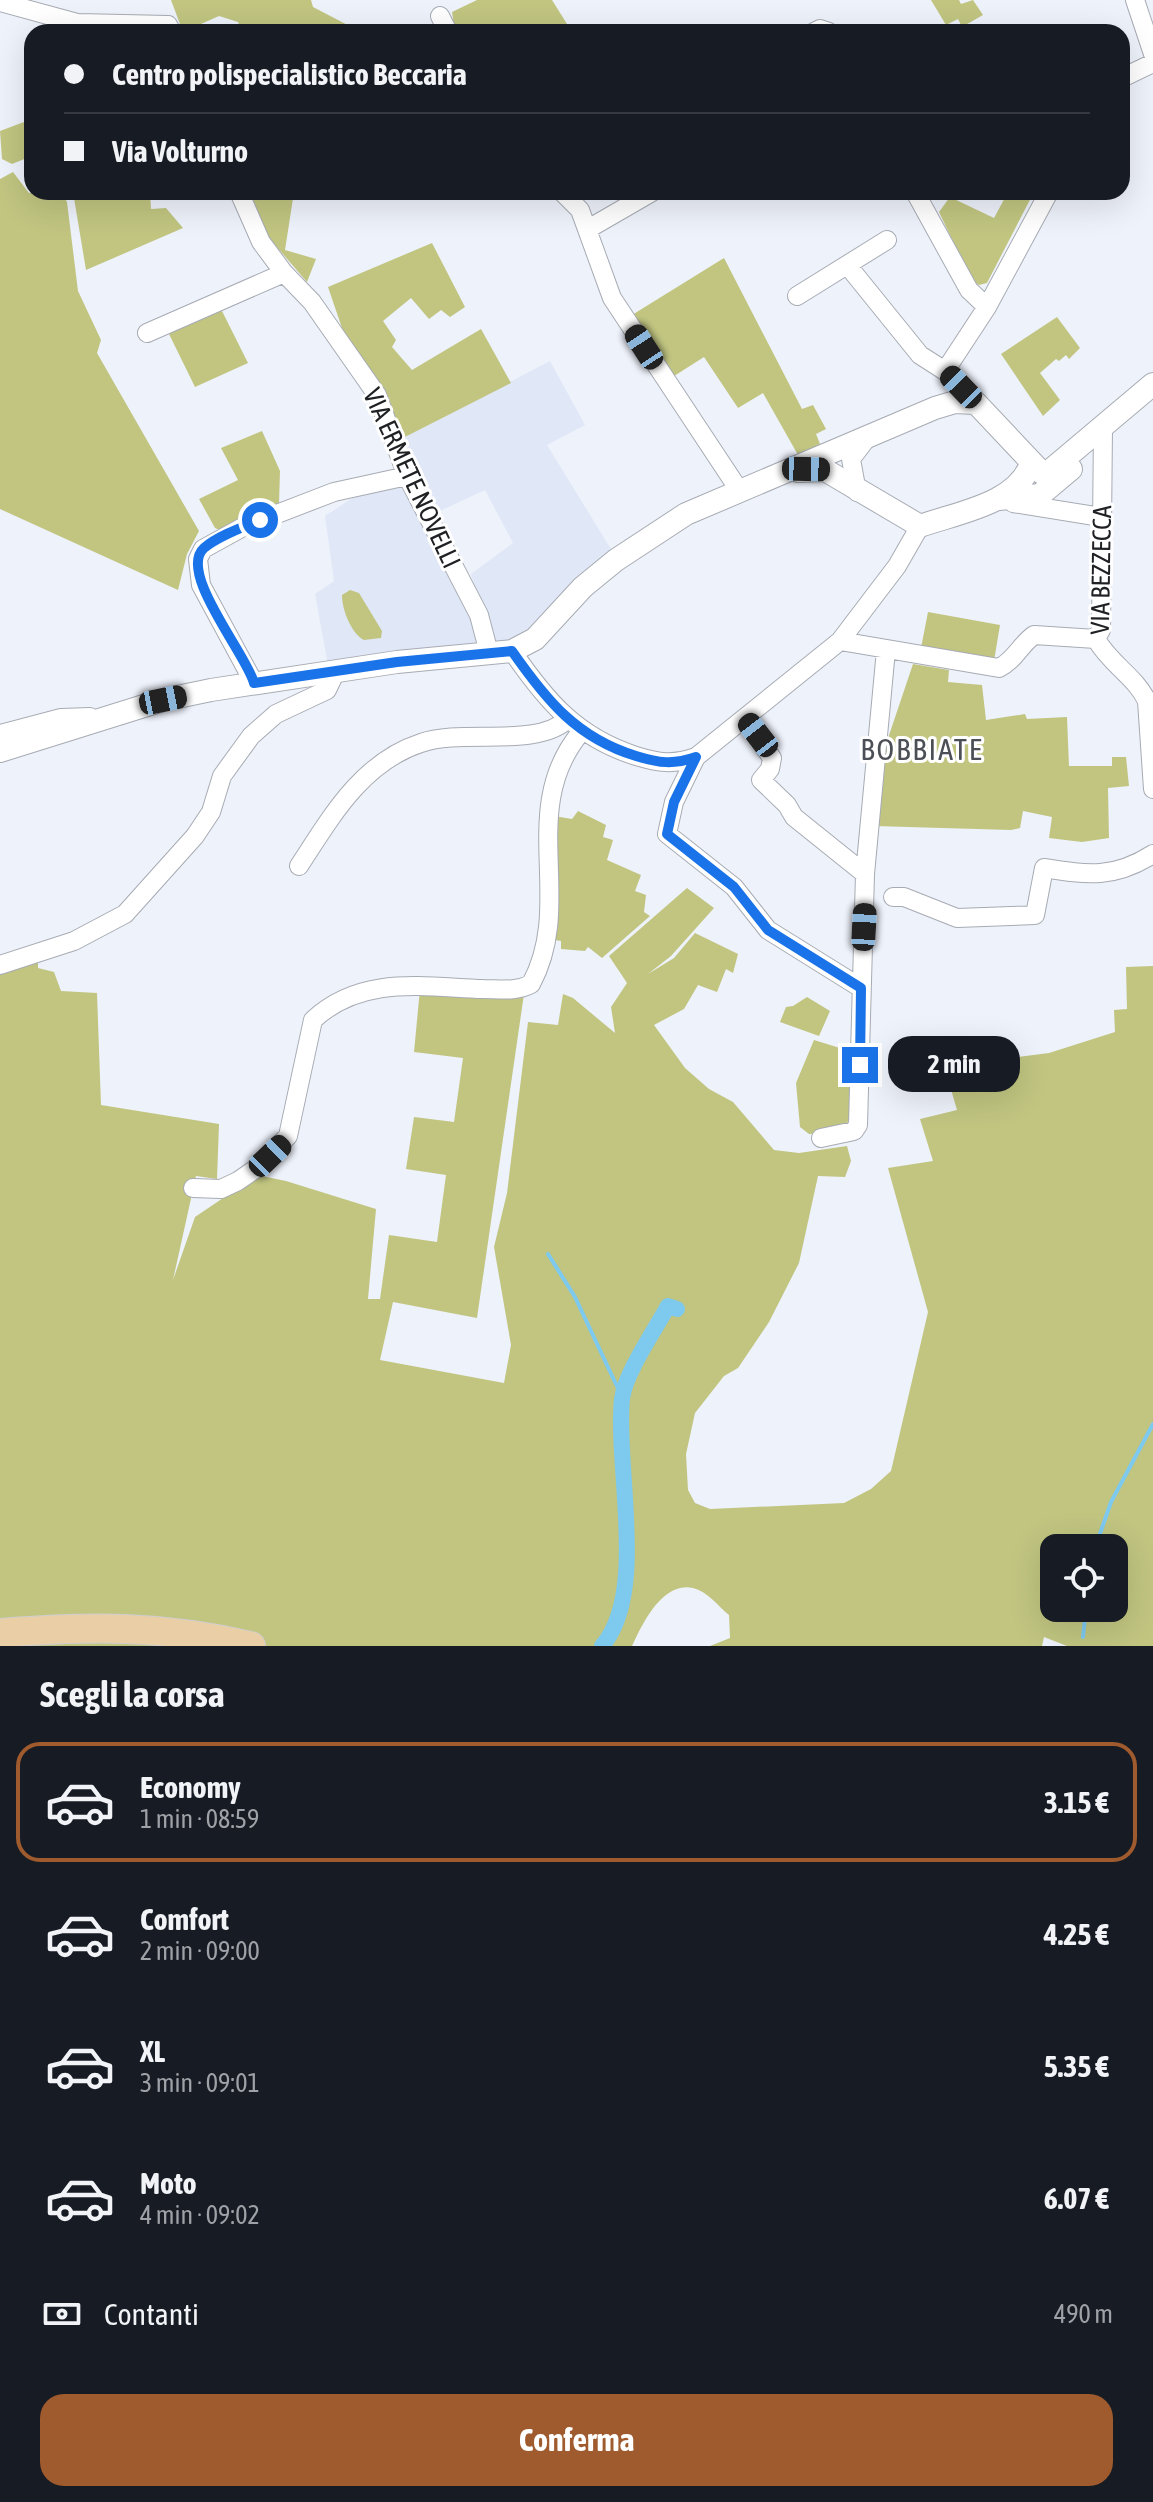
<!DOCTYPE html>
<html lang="it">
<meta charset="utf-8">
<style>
body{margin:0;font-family:"Asap Condensed",sans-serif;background:#242831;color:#f1f3f6;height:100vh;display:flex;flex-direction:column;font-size:30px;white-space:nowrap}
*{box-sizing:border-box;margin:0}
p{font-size:26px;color:#9ea1a6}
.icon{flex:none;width:44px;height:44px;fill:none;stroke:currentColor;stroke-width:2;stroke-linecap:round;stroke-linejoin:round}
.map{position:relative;height:1646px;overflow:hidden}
.panel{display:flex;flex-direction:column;background:#171b24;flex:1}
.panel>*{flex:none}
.hud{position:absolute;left:24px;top:24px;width:1106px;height:176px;border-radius:24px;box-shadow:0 8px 32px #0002;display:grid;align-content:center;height:176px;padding:0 40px;background:#171b24}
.controls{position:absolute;left:1040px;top:1534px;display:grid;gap:16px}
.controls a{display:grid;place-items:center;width:88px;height:88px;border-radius:16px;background:#171b24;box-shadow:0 8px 32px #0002;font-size:40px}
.end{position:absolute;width:36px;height:36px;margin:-18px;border:10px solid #1a73e8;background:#fff;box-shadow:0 0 0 4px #fff}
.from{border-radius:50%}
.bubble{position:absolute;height:56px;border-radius:24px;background:#171b24;box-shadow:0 8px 32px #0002;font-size:26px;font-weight:700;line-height:56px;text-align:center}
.car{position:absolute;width:24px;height:48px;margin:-24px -12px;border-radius:10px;box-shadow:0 0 6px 2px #0007;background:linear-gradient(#222 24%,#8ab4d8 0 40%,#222 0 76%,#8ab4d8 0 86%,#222 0)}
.hud b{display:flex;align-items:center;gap:28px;height:76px;font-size:30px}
.hud b+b{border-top:2px solid #363941}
.hud i{width:20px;height:20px;background:#f1f3f6}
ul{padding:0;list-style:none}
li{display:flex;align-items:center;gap:24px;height:120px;margin:0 16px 12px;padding:0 24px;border:4px solid transparent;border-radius:24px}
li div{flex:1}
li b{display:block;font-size:30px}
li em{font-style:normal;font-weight:700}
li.selected{border-color:#9f5b2d}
li>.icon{width:72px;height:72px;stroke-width:1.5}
h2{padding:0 40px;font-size:36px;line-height:96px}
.pay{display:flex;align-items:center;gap:20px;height:88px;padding:0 40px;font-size:30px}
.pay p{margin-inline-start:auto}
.action{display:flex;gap:16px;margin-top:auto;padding:16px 40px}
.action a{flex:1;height:92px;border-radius:24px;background:#9f5b2d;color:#fff;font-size:32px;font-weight:700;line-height:92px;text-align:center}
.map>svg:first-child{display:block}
.built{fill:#e0e7f6}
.green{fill:#c1c580;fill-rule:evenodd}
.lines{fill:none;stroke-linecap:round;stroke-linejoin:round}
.stream{stroke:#7ec9ee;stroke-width:4}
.canal{stroke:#7ec9ee;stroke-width:16}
.minor-casing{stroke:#a7abb3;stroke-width:20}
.tertiary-casing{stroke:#a7abb3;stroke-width:24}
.primary-casing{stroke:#cececf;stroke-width:30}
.minor{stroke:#fff;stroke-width:18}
.tertiary{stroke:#fff;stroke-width:22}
.primary{stroke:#eacea6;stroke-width:28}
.route{stroke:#1a73e8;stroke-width:10}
.labels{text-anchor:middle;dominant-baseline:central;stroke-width:6;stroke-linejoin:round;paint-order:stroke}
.street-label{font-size:26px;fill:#202124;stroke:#fff}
.quarter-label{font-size:30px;letter-spacing:2px;fill:#4c4f56;stroke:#fff}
</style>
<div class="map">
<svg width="1153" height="1646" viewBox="0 0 1153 1646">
<rect width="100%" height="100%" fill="#eef2fb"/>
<path class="built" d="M 550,361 L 585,425 L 547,445 L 614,554 L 537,630 L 493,648 L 471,574 L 513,543 L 485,490 L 431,515 L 463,574 L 476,644 L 328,665 L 315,594 L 334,581 L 325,516 L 397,469 L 401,439 Z"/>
<path class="green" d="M 171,0 L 311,0 L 313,7 L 361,32 L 242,32 L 238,22 L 219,16 L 183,32 Z
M 477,0 L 552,0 L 572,32 L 455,32 L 452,12 Z
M 931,0 L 959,0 L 961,4 L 973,0 L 983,15 L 962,27 L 958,19 L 946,25 Z
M 32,119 L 32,156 L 12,164 L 2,159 L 0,131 Z
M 13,172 L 29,193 L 61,192 L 67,202 L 78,291 L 101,340 L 97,353 L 199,531 L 187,554 L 178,590 L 0,509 L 0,179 Z
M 73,192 L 150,192 L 151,209 L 166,208 L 183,228 L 86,270 Z
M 250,192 L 294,192 L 285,250 L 316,259 L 307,282 L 269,238 Z
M 1008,192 L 1034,192 L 987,283 L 979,285 L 971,279 L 939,212 L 950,197 L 994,218 Z
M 432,243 L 465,307 L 450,317 L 441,310 L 429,319 L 411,298 L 383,321 L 396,340 L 392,347 L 412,370 L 481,329 L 511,383 L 401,439 L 389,398 L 342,328 L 328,287 Z
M 724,258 L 802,409 L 813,405 L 826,429 L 816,434 L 820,444 L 798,455 L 763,393 L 738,408 L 704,357 L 671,378 L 632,315 Z
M 221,309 L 248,363 L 195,387 L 169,334 Z
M 1057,317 L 1080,348 L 1069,359 L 1066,355 L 1059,361 L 1056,359 L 1040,373 L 1060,400 L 1043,416 L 1001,354 Z
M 262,431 L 280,471 L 279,504 L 227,533 L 215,528 L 199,499 L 238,480 L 221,448 Z
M 350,590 L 359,593 L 382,631 L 381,638 L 364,640 C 352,634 342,611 342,595 Z
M 928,612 L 1000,625 L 994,661 L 921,648 Z
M 913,664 L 949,670 L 948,682 L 982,685 L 986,720 L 1025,714 L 1027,719 L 1067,717 L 1069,766 L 1112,766 L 1112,757 L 1126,757 L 1129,786 L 1108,788 L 1109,838 L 1082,842 L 1049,838 L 1052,817 L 1023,811 L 1020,828 L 1011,830 L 874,826 L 879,765 Z
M 578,811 L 606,825 L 603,837 L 613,840 L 607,860 L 641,875 L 635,891 L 646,895 L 644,912 L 650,916 L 602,958 L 588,947 L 585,951 L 561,949 L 561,941 L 555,940 L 554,816 L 572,819 Z
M 687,888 L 714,908 L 671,956 L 648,974 L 674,958 L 695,933 L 738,954 L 733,973 L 726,969 L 717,992 L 698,985 L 684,1009 L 654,1025 L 685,1068 L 709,1089 L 733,1102 L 774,1150 L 799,1153 L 847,1146 L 851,1161 L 845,1177 L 818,1176 L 799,1263 L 769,1322 L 738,1368 L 724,1376 L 695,1413 L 686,1454 L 688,1490 L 695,1503 L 710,1509 L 844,1503 L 871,1489 L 891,1471 L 928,1312 L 888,1168 L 933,1161 L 920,1119 L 957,1110 L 950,1086 L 967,1083 L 970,1075 L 1003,1059 L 1049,1053 L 1115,1032 L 1114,1010 L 1127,1009 L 1126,967 L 1153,966 L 1153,1646 L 1067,1646 L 1044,1637 L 1042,1646 L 710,1646 L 730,1638 L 729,1615 C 718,1606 707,1591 693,1588 C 662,1581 642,1625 632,1646 L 0,1646 L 0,972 L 38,956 L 38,968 L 54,972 L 61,991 L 97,993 L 101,1105 L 219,1124 L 217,1179 L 196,1176 L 173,1280 L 195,1217 L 257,1175 L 286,1181 L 376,1209 L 368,1299 L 380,1299 L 389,1235 L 437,1242 L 446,1175 L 406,1169 L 414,1117 L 454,1122 L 463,1058 L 414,1052 L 420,989 L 524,994 L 477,1318 L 393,1302 L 380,1360 L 504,1383 L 511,1345 L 494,1247 L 507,1193 L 528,1022 L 558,1025 L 563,994 L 573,998 L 615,1033 L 611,1007 L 627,983 L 609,956 ZM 1054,1548 L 1114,1548 L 1114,1608 L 1054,1608 Z
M 807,997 L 830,1011 L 819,1036 L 780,1022 L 786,1007 L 793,1006 Z
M 814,1040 L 853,1052 L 854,1103 L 847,1124 L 830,1133 L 809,1134 L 800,1127 L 796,1083 Z"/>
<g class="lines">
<path class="stream" d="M 548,1254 L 575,1297 L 622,1397
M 1095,1548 L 1111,1502 L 1153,1424
M 1083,1637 L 1086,1608"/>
<path class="canal" d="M 602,1646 C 648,1593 615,1467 622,1399 C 625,1373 655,1330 668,1306 L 677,1309"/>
<defs>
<path id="minor" d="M 1135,0 L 1153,54
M 0,2 L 77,23 L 168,25 L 172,32
M 440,16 L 448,32
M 814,32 L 820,29 L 829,32
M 1122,78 L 1153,63
M 239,192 L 261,242 L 284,273 L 312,302 L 377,395 L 407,476 L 479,615 L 489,653
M 562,192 L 580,210 L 612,298 L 739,490
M 915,192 L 969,290 L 987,307
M 588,229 L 652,192
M 848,266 L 920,355 L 945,371 L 976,403
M 797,296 L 887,240
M 147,333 L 284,273
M 945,371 L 987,307 L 1049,192
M 857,492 L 851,459 L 867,438
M 1013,503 L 1101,517
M 1096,639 L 1101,630 L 1103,427
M 1096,639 C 1111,665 1135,676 1147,701 L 1153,789
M 840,641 L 897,566 L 920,526
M 512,651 C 547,702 577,737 636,756 C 659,763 673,765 696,757 L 840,641 L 999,668 C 1015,660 1020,645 1034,635 L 1096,639
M 254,683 L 201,585 L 198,559 L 203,549 L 243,527 L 334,492 L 407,476
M 745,719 L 772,758 L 770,769 L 761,780 L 787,805 L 794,817 L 865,874
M 0,734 L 61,718 L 90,717
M 696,757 L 674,802 L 667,834 L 734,887 L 768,930 L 861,988
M 299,866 C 331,817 362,762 421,743 C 464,728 536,749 568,719
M 893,897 L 904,897 L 957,918 L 1035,915 L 1044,868 C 1088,875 1114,879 1153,854
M 0,965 L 74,941 L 125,914 L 195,836 L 211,812 L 222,776 L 251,736 L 276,714 L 327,690 L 336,671
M 821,1138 L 854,1131 L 858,1125 L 865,874 L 886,650
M 193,1188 L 221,1189 L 238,1181 L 258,1167 L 288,1136 L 313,1020 C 361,975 423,987 483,989 C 500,989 516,992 531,984 C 576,901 516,810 581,732"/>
<path id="tertiary" d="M 798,471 L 825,470 L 920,526 C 956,513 1018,504 1031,463
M 999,499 L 1040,495 L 1071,469
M 0,751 L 163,700 L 211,690 L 397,662 L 512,651 L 535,639 L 583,587 L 616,560 L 686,514 L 935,408 L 955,402 L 976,403 L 1042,473 L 1051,470 L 1153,384"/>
<path id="primary" d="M 0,1633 C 92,1626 159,1625 251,1646"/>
</defs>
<use href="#minor" class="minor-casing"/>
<use href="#tertiary" class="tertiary-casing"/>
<use href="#primary" class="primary-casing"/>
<use href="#minor" class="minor"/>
<use href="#tertiary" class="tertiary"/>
<use href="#primary" class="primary"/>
</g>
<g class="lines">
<path class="route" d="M 260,520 C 243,527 218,536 204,548 C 177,572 247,655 254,683 L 397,662 L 512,651 C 547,701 577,738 636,756 C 659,763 673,765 696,757 L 674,802 L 667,834 L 734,887 L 768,930 L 861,988 L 860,1065"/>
</g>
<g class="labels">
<g class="street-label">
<text transform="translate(412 478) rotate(65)">VIA ERMETE NOVELLI</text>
<text transform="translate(1101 570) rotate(-89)">VIA BEZZECCA</text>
</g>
<g class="quarter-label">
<text x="922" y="749">BOBBIATE</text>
</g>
</g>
</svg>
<div class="controls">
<a><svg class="icon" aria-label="locate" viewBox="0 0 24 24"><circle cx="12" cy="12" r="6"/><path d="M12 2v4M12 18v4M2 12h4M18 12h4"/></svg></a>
</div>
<i class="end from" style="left:260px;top:520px"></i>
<i class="end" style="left:860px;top:1065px"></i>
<div class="bubble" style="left:888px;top:1036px;width:132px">2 min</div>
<i class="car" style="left:644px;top:347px;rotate:327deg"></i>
<i class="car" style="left:961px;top:387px;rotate:316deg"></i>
<i class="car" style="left:806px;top:469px;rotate:91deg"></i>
<i class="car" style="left:163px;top:700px;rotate:79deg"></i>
<i class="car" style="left:758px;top:735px;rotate:322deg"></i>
<i class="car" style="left:864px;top:927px;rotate:3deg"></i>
<i class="car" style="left:270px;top:1156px;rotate:46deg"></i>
<div class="hud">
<b><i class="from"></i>Centro polispecialistico Beccaria</b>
<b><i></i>Via Volturno</b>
</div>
</div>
<section class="panel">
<h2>Scegli la corsa</h2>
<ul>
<li class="selected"><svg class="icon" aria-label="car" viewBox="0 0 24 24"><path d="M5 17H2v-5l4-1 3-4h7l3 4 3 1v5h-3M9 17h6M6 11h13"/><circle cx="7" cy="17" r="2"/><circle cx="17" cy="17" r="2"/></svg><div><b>Economy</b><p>1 min · 08:59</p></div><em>3.15 €</em></li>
<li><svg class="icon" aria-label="car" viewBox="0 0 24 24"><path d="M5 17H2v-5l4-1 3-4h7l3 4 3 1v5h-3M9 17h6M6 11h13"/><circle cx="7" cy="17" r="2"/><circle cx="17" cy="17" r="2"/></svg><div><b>Comfort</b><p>2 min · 09:00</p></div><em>4.25 €</em></li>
<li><svg class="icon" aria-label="car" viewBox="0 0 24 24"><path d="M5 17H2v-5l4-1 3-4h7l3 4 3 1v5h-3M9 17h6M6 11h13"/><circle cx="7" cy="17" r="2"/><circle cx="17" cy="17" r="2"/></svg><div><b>XL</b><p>3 min · 09:01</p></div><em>5.35 €</em></li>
<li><svg class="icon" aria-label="car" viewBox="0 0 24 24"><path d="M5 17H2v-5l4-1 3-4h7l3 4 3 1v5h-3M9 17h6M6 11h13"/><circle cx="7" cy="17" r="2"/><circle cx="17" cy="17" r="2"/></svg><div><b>Moto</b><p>4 min · 09:02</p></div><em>6.07 €</em></li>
</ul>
<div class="pay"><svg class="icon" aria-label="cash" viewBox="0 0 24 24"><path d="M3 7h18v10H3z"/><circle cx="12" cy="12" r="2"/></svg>Contanti<p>490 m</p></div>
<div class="action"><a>Conferma</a></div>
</section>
